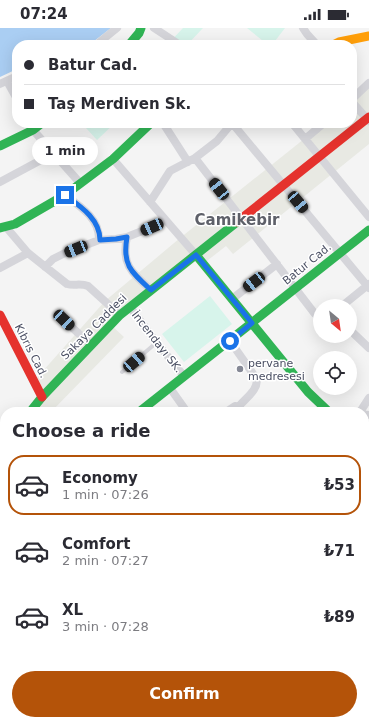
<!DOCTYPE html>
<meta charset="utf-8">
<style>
body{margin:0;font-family:"DejaVu Sans",sans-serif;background:#f7f7f7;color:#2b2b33;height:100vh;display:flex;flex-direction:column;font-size:15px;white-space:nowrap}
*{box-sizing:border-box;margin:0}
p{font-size:13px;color:#7c7c81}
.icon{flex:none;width:22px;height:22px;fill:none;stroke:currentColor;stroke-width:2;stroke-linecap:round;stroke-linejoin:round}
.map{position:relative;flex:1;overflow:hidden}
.details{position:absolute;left:0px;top:379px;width:369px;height:318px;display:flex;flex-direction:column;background:#fff;border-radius:16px 16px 0 0;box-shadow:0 4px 16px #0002}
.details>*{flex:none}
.banner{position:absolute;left:12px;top:12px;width:345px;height:88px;border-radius:16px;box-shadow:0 4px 16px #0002;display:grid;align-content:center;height:88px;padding:0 12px;background:#fff}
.needle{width:26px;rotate:151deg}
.fabs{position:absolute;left:313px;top:271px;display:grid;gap:8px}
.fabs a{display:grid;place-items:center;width:44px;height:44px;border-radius:50%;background:#fff;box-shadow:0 4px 16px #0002;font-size:20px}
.end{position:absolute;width:18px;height:18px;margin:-9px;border:5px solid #1a73e8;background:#fff;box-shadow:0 0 0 2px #fff}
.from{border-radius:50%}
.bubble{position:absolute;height:28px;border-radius:14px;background:#fff;box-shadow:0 4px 16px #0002;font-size:13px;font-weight:700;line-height:28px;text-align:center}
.car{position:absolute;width:12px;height:24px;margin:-12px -6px;border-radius:5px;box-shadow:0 0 3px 1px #0007;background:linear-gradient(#222 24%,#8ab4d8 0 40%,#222 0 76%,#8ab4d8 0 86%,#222 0)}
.banner b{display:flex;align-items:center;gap:14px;height:38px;font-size:15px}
.banner b+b{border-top:1px solid #e1e1e2}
.banner i{width:10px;height:10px;background:#2b2b33}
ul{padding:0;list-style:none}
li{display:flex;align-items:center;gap:12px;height:60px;margin:0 8px 6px;padding:0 4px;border:2px solid transparent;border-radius:16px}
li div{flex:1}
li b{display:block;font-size:15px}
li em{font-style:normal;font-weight:700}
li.active{border-color:#b45309}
li>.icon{width:36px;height:36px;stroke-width:1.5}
h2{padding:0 12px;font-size:18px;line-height:48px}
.cta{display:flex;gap:8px;margin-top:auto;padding:8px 12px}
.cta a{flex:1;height:46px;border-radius:24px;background:#b45309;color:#fff;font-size:16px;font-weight:700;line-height:46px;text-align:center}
.status{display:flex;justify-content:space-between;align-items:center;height:28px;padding:0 20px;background:#fff;direction:ltr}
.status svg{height:11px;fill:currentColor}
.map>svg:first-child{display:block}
.commercial{fill:#e8e9e3}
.green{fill:#d7f4eb}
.water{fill:#aacef3}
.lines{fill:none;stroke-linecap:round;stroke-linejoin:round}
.lane{stroke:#d5d5da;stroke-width:4}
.street{stroke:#d5d5da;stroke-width:8}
.fast{stroke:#30b455;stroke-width:9}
.slow{stroke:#ff9f0a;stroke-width:9}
.jam{stroke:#e5322d;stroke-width:9}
.route{stroke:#1a73e8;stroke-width:5}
.poi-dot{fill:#858895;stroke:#fff;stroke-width:1.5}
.labels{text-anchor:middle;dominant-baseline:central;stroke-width:3;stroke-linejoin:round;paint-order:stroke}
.street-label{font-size:11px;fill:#494e62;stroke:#fff}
.poi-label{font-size:11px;fill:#494e62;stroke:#fff;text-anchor:start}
.district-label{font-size:15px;font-weight:bold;fill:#5e6069;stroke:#fff}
</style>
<div class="status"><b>07:24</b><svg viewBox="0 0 49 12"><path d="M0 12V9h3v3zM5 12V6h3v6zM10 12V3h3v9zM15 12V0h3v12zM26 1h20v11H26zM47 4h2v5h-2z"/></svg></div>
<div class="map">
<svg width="369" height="697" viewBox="0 0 369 697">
<rect width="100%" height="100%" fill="#f4f4f4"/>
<path class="commercial" d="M 369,55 L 369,116 L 233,226 L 226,218 L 203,236 L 196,227 L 111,297 L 124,309 L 51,384 L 43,384 L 40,381 L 34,353 L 105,273 L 180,210 L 324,95 L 352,95 L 352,71 Z
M 172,692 L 270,692 L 267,697 L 170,697 Z"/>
<path class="green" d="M 183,0 L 203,0 L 187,17 L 167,17 Z
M 247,0 L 285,0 L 272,17 L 268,17 Z
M 92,95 L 115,95 L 97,112 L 86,100 Z
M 210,268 L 232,296 L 184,334 L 162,306 Z
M 369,572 L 369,604 L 364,611 L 364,583 Z"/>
<path class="water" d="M 0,0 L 111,0 L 89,17 L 17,17 L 17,41 L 0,49 Z
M 369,656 L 369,697 L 302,697 L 309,692 L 364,692 L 364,665 Z"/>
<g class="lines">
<path class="lane" d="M 122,344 L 156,315
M 0,480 L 5,480"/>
<path class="street" d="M 154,0 L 180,17
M 303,0 L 307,6 L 317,17
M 96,17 L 117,0
M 7,53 L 17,71
M 0,56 L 17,48
M 352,71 L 369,55
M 352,74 L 369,93
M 30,95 L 33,102 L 80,155
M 163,95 L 188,134
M 232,95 L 369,260
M 292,95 L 369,189
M 305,111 L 324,95
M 195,130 L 315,286 L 320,290
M 113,131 L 196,227
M 0,154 L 54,125
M 65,167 C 80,178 100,191 99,212
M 150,174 L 170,143 L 195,130 L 217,113 L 232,95
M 6,199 L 28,225 L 67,256 C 74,258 81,255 88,258 L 120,287
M 127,209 C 121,236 131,244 151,262
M 45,239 L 53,231 L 65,225 L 99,212 L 116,211 L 127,209 L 152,199 L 164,191
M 0,240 L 28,225
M 232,271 L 277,236
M 342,278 L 369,256
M 130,279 L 156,314 L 184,348
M 64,292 L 91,317
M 350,302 L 369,320
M 230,313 L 256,350 C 260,360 246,370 240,377 L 240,384
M 170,360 L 187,384
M 226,384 L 235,378 L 240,379
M 360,384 L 369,370
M 364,386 L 369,387
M 0,403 L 5,407
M 364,411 L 369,416
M 364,475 L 369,478
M 364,494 L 369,487
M 364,522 L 369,522
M 0,690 L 7,697
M 101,692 L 106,697
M 56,697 L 61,692
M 170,697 L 172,692
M 267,697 L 270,692"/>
<path class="fast" d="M 129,17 L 139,5 L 141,0
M 0,118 L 33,102 L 42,95
M 0,200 L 15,196 L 65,167 L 113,131 L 151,95
M 196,227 L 308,364 L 329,384
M 30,384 L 42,369 L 120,287 L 237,194
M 139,384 L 369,202
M 0,418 L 5,414"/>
<path class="slow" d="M 333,17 L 339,14 L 369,8"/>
<path class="jam" d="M 237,194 L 369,89
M 0,287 L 42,369
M 0,609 L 5,604"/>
</g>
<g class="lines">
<path class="route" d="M 65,167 C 80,178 100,191 100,212 L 116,211 L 127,209 C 122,237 131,244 151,262 L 196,227 L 252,295 L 230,313"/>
</g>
<circle class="poi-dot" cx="240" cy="341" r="4"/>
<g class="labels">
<g class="street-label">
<text transform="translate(307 236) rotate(-39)">Batur Cad.</text>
<text transform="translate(94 299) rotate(-45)">Sakaya Caddesi</text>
<text transform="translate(157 314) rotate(52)">İncendayı SK.</text>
<text transform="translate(31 323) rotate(63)">Kıbrıs Cad.</text>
</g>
<g class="poi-label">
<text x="248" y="335">pervane<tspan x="248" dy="13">medresesi</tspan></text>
</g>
<g class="district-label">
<text x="237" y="192">Camikebir</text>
</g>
</g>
</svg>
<div class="fabs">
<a><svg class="needle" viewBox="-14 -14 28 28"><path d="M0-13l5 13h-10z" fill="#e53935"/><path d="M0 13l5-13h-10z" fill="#7c7c81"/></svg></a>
<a><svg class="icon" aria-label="locate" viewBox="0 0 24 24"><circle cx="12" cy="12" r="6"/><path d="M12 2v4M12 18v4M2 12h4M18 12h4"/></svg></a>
</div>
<i class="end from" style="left:230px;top:313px"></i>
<i class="end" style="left:65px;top:167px"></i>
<div class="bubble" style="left:32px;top:109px;width:66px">1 min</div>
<i class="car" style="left:219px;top:161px;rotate:322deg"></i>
<i class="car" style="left:298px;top:174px;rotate:140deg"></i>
<i class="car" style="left:152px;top:199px;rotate:246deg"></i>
<i class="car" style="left:76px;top:221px;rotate:248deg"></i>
<i class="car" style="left:254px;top:254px;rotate:232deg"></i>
<i class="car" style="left:64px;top:292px;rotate:133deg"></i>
<i class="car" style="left:134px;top:334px;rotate:49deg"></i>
<div class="banner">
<b><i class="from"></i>Batur Cad.</b>
<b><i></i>Taş Merdiven Sk.</b>
</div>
<section class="details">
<h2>Choose a ride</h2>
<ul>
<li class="active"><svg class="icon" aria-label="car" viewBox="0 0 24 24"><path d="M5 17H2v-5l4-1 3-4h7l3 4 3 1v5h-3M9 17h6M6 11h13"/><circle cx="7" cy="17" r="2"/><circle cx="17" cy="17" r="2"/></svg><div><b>Economy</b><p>1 min · 07:26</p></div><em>₺53</em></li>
<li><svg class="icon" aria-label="car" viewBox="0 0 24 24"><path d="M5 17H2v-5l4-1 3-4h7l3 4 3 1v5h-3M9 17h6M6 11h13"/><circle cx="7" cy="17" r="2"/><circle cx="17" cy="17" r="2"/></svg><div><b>Comfort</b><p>2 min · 07:27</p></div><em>₺71</em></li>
<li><svg class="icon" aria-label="car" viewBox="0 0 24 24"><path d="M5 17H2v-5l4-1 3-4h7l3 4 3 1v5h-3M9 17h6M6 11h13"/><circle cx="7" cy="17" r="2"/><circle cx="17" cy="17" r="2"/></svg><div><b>XL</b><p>3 min · 07:28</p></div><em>₺89</em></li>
</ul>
<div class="cta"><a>Confirm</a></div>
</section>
</div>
